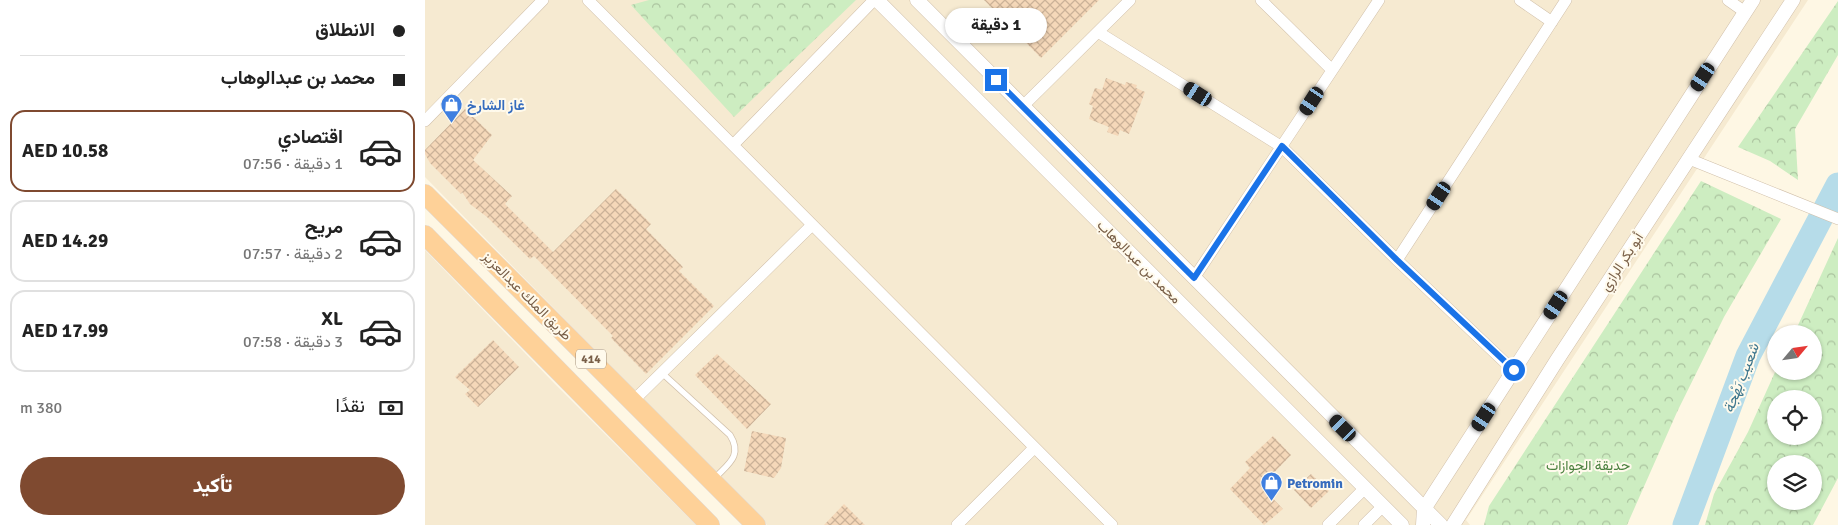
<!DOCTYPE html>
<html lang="ar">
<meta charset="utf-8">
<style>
body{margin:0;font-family:Signika,Vazirmatn,sans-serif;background:#f2f2f2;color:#222;direction:rtl;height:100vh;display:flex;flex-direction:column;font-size:19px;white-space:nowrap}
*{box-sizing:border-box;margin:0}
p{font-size:16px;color:#767676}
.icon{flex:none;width:28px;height:28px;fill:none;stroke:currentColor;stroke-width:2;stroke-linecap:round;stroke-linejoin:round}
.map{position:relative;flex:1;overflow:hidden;direction:ltr}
.sheet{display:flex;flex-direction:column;background:#fff;width:425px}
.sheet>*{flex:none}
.hud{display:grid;align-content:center;height:110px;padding:0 20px;background:#fff}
.needle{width:32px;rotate:61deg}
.buttons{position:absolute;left:1342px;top:325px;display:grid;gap:10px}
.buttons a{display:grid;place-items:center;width:55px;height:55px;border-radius:50%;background:#fff;box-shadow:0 1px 4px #0004;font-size:25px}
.end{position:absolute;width:22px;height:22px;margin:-11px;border:6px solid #1a73e8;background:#fff;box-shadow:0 0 0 2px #fff}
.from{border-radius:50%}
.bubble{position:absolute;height:35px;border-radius:18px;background:#fff;box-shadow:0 1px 4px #0004;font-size:16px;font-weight:800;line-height:35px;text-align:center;direction:rtl}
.car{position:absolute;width:15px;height:30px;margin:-15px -8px;border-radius:6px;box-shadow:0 0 4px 1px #0007;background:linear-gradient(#222 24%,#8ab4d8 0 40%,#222 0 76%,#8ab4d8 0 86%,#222 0)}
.hud b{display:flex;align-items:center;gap:18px;height:48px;font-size:19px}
.hud b+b{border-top:1px solid #e0e0e0}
.hud i{width:12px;height:12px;background:#222}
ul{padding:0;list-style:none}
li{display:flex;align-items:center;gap:15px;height:82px;margin:0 10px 8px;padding:0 10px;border:2px solid #e0e0e0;border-radius:15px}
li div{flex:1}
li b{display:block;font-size:19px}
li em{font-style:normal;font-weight:800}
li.active{border-color:#7f4a30}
li>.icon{width:45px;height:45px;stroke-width:1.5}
.pay{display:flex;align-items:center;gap:12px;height:55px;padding:0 20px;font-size:19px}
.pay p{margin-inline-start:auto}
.primary-button{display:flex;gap:10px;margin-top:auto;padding:10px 20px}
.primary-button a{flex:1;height:58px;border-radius:30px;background:#7f4a30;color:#fff;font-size:20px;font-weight:800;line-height:58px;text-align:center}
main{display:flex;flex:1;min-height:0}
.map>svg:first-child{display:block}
.residential{fill:#f6ead1}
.park{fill:url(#park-crowns);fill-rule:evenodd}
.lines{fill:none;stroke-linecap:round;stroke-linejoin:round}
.river{stroke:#b6dce9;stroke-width:25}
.building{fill:url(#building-cross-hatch)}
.service-casing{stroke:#d0bfa9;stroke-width:7}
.minor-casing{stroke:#d0bfa9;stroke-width:12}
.tertiary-casing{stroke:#d0bfa9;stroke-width:15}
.trunk-casing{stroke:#dfd8d3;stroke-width:20}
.service{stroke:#fff;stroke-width:5.5}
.minor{stroke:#fff;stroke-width:11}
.tertiary{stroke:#fff;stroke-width:14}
.trunk{stroke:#fed198;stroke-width:19}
.route{stroke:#1a73e8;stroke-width:6}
.labels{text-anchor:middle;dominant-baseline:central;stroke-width:4;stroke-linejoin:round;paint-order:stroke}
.shield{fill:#fffaec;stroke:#a08d78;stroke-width:1}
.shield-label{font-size:12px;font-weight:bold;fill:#785e47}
.shop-label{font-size:14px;font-weight:bold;fill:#366cbe;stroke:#fffaec;text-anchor:start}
.street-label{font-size:14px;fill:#785e47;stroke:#fffaec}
.park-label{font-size:14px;fill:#4a803e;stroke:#fffaec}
.water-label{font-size:15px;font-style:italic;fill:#3f778e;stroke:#fffaec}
</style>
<main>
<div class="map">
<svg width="1413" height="525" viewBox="0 0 1413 525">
<defs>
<pattern id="park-crowns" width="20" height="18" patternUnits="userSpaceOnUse" patternTransform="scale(1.25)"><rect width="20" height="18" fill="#cdedc1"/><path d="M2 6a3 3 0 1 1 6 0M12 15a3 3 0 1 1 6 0" fill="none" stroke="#abc39f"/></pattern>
<pattern id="building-cross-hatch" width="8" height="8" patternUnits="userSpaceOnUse" patternTransform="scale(1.25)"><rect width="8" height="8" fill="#f5d8b9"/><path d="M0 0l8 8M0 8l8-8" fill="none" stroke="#cbb298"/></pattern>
</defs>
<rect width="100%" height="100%" fill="#fef7e4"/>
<path class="residential" d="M 0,0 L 1383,0 L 1041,520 L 1045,525 L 342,525 L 0,177 Z
M 0,250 L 128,382 L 271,525 L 0,525 Z"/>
<path class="park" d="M 224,0 L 431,0 L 309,117 L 206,5 Z
M 1413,1 L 1413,55 L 1370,129 L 1373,180 L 1345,161 L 1313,147 Z
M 1276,181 L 1356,219 L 1299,317 L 1252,412 L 1202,525 L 1059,525 L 1064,506 Z
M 1413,238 L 1413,478 L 1388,525 L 1280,525 L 1289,494 L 1323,432 L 1351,370 L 1389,371 L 1389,334 L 1369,334 ZM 1351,399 L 1389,399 L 1389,436 L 1351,436 ZM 1351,464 L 1389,464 L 1389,501 L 1351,501 Z"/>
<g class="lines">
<path class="river" d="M 1260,525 L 1323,356 L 1413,185"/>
</g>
<path class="building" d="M 559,0 L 674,0 L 616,58 Z
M 681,78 L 700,85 L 701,82 L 712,85 L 711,88 L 720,92 L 704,134 L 695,130 L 693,136 L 682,132 L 684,127 L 664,119 L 668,106 L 664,104 L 670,88 L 677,90 Z
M 40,109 L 67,135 L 48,160 L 87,196 L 80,204 L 128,252 L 191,189 L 226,224 L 221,229 L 258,267 L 254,271 L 289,306 L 221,374 L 186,338 L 188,336 L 109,256 L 105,259 L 62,217 L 45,204 L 37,192 L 36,194 L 5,163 L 0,154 L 0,150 Z
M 68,340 L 94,367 L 53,407 L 40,394 L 45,390 L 30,377 Z
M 292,354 L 346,404 L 322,429 L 270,375 Z
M 327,431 L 361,438 L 356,468 L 349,478 L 319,471 Z
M 848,436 L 866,455 L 836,486 L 858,509 L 839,525 L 805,489 L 825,468 L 820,462 Z
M 886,474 L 904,491 L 886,508 L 869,490 Z
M 419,504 L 440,525 L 399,525 Z"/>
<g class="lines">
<defs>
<path id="service" d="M 237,373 L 305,435 C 318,456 303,464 289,479"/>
<path id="minor" d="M 163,0 L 687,525
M 836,0 L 907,70
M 1095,0 L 1127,22
M 1303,0 L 1320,12
M 673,32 L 857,147 L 972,260 L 1089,371
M 598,106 L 705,0
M 0,121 L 118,0
M 308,145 L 449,0
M 1264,159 L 1413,219
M 972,260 L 1141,0
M 769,278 L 954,0
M 208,401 L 387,225
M 532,525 L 609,448
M 903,525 L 940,488
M 939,525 L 958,506"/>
<path id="tertiary" d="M 452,0 L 977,525
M 492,0 L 1016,525
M 998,525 L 999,509 L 1328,0
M 1028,525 L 1132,360 L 1368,0"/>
<path id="trunk" d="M 0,194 L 331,525
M 0,235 L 285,525"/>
</defs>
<use href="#service" class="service-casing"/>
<use href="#minor" class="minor-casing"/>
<use href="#tertiary" class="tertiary-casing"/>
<use href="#trunk" class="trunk-casing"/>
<use href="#service" class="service"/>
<use href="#minor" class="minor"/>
<use href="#tertiary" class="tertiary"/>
<use href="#trunk" class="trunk"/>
</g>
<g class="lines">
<path class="route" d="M 571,80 L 769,278 L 857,146 L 972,260 L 1089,370"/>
</g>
<defs>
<symbol id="shop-pin" viewBox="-11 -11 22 30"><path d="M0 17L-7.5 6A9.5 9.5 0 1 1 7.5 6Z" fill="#3f7fe0" stroke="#fffaec"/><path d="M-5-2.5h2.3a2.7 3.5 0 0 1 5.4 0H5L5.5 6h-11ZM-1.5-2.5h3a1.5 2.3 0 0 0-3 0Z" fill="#fff"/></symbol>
</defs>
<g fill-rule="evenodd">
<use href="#shop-pin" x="14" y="92" width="25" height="34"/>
<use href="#shop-pin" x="834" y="470" width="25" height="34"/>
</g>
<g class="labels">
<rect class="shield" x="151" y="349.5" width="30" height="19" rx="4"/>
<g class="shield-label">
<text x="166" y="359">414</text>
</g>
<g class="shop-label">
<text x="42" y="105">غاز الشارخ</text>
<text x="862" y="483">Petromin</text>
</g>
<g class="street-label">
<text transform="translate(714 262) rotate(45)">محمد بن عبدالوهاب</text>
<text transform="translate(1197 262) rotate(-57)">أبو بكر الرازي</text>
<text transform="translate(102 296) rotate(45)">طريق الملك عبدالعزيز</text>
</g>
<g class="park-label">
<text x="1163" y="465">حديقة الجوازات</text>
</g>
<g class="water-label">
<text transform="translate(1316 378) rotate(-68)">شعيب بَهْجة</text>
</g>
</g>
</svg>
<div class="buttons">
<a><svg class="needle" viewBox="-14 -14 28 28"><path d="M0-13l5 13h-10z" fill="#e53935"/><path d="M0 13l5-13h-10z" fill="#767676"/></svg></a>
<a><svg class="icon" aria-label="locate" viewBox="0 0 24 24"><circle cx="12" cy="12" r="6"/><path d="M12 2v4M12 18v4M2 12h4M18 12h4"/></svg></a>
<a><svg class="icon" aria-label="layers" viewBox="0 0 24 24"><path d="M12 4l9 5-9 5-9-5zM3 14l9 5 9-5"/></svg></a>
</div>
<i class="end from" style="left:1089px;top:370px"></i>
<i class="end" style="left:571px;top:80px"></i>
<div class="bubble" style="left:520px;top:8px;width:102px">1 دقيقة</div>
<i class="car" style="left:1278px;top:77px;rotate:213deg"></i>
<i class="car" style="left:773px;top:94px;rotate:302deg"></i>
<i class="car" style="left:887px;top:101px;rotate:213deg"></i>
<i class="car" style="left:1014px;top:196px;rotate:213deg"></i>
<i class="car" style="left:1131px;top:305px;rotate:213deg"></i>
<i class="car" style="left:1059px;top:417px;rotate:213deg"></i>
<i class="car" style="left:918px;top:428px;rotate:315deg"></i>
</div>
<section class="sheet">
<div class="hud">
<b><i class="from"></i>الانطلاق</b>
<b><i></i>محمد بن عبدالوهاب</b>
</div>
<ul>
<li class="active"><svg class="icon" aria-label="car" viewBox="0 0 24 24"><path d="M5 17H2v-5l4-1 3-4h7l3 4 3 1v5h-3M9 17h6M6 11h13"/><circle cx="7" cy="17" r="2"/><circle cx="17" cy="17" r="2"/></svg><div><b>اقتصادي</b><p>1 دقيقة · 07:56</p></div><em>AED 10.58</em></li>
<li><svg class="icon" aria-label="car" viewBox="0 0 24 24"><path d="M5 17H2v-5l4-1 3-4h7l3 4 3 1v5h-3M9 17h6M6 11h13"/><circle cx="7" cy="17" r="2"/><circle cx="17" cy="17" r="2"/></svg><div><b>مريح</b><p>2 دقيقة · 07:57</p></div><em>AED 14.29</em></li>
<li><svg class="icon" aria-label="car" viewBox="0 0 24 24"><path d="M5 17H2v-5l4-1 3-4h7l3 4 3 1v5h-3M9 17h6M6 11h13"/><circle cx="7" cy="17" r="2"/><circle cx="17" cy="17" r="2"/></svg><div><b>XL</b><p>3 دقيقة · 07:58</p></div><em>AED 17.99</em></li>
</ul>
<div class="pay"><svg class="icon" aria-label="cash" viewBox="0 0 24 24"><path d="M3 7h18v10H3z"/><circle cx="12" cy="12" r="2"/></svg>نقدًا<p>380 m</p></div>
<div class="primary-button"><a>تأكيد</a></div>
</section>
</main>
